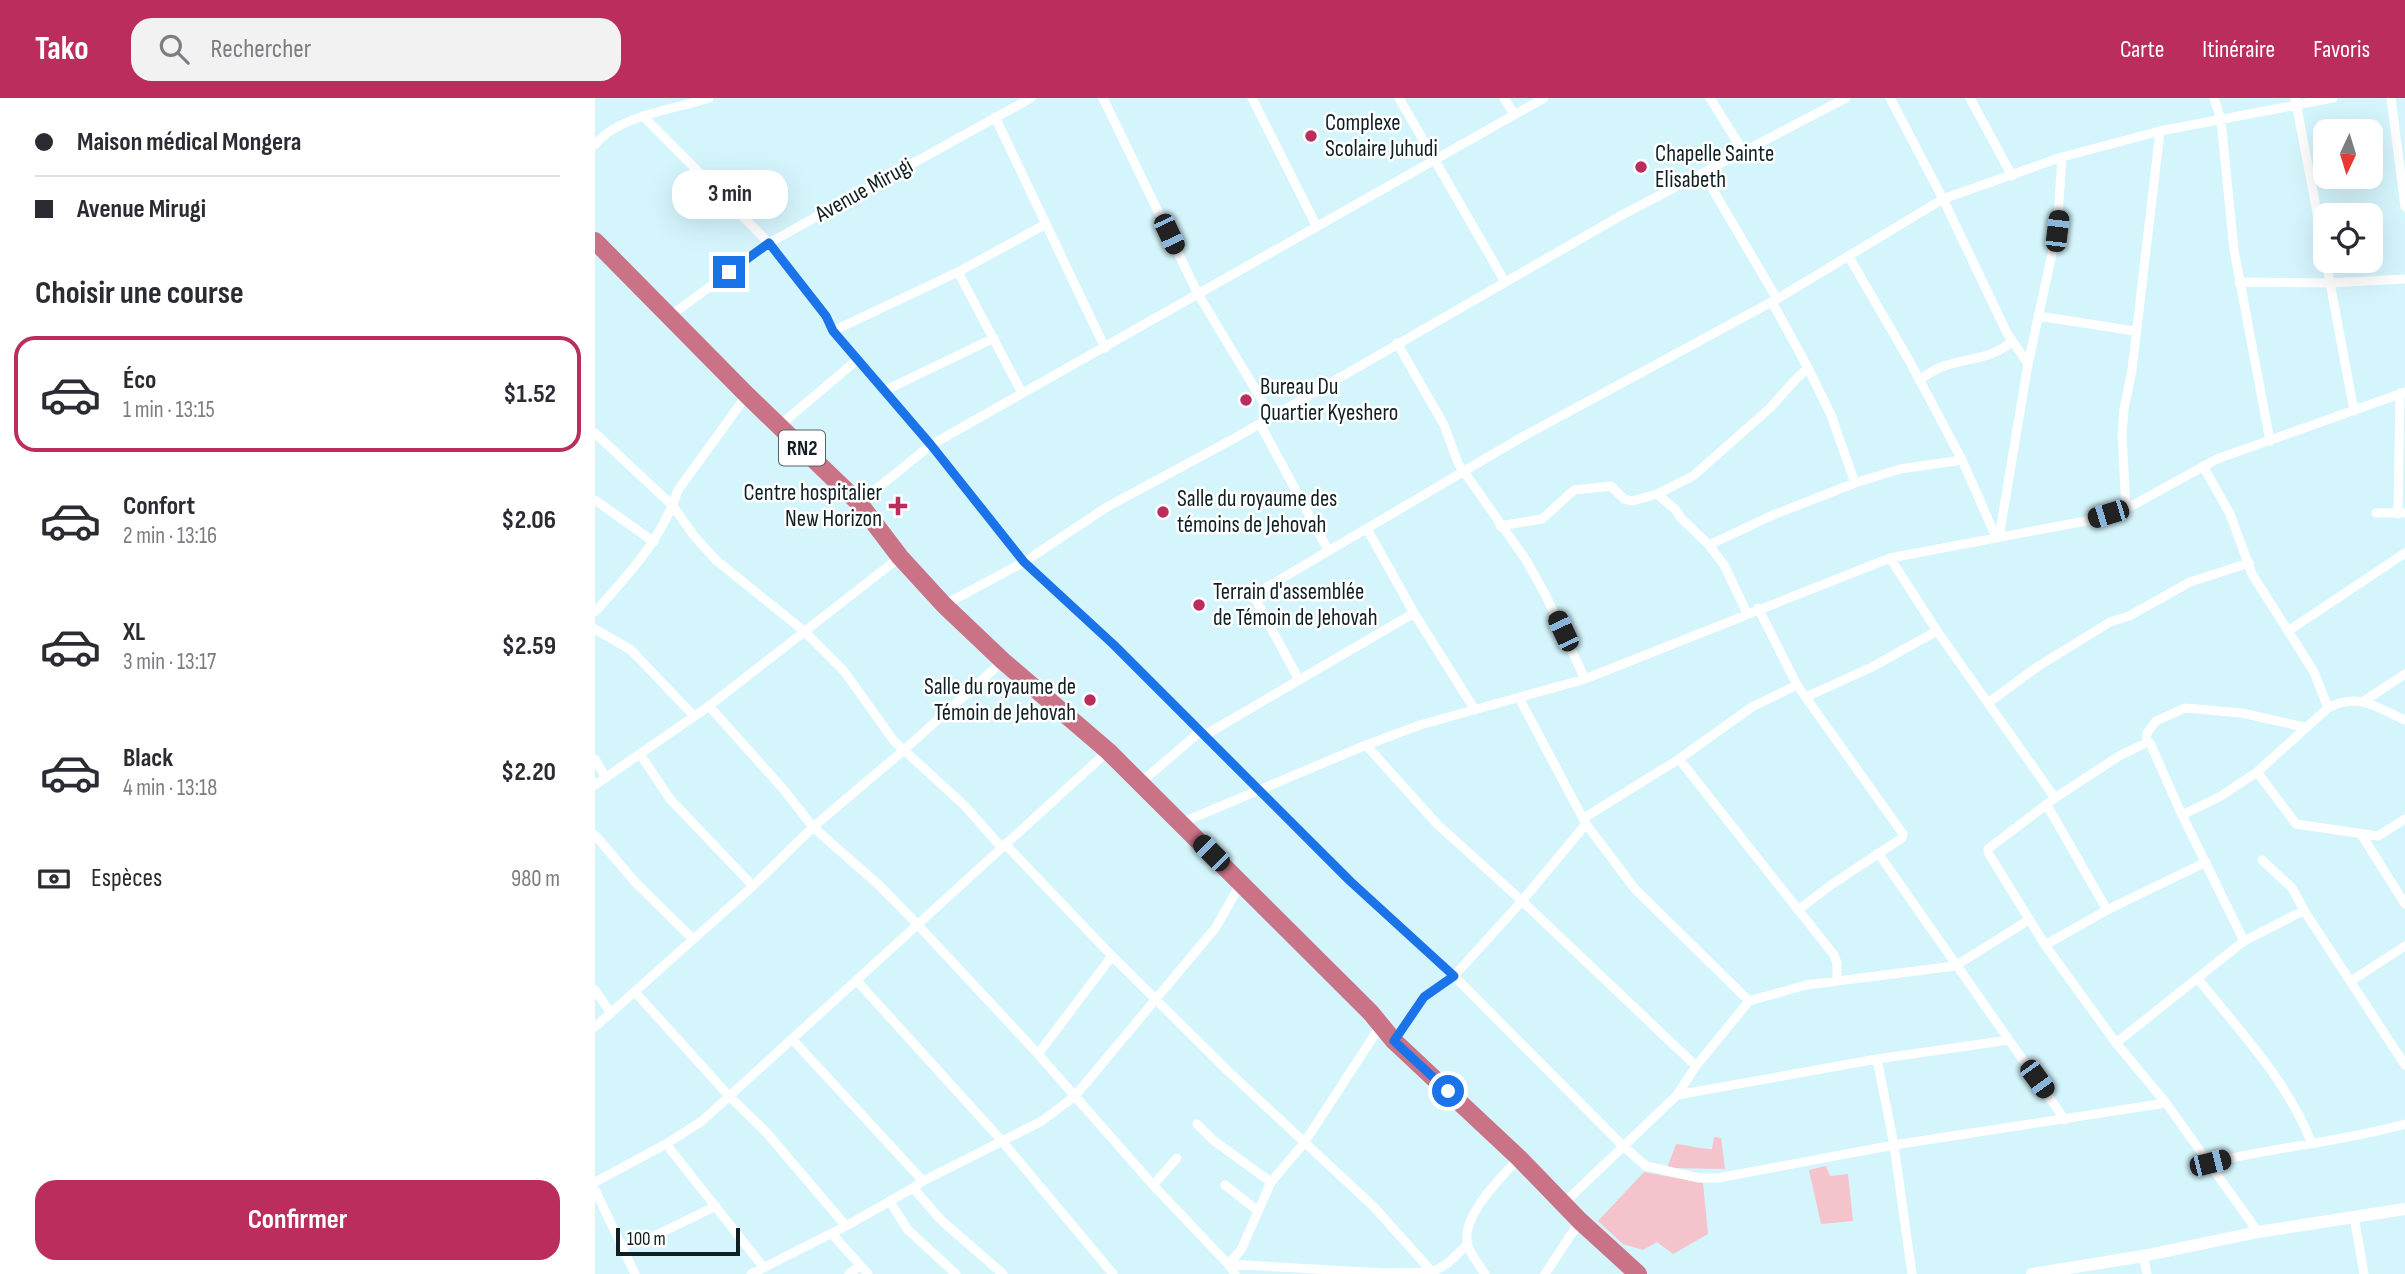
<!DOCTYPE html>
<html lang="fr">
<meta charset="utf-8">
<style>
body{margin:0;font-family:"Sofia Sans Condensed",sans-serif;background:#f2f2f3;color:#2b2b33;height:100vh;display:flex;flex-direction:column;font-size:26px;white-space:nowrap}
*{box-sizing:border-box;margin:0}
p{font-size:23px;color:#7c7c81}
.icon{flex:none;width:38px;height:38px;fill:none;stroke:currentColor;stroke-width:2;stroke-linecap:round;stroke-linejoin:round}
.map{position:relative;flex:1;overflow:hidden}
.sheet{display:flex;flex-direction:column;background:#fff;width:595px}
.sheet>*{flex:none}
.hud{display:grid;align-content:center;height:154px;padding:0 35px;background:#fff}
.needle{width:46px;rotate:184deg}
.fabs{position:absolute;left:1718px;top:21px;display:grid;gap:14px}
.fabs a{display:grid;place-items:center;width:70px;height:70px;border-radius:14px;background:#fff;box-shadow:0 7px 28px #0002;font-size:35px}
.scale{position:absolute;left:21px;bottom:18px;width:124px;box-sizing:border-box;padding-left:7px;border:4px solid #0f1f22;border-top:0;font-size:19px;line-height:24px;white-space:nowrap;color:#0f1f22;-webkit-text-stroke:5px #fff;paint-order:stroke}
.end{position:absolute;width:32px;height:32px;margin:-16px;border:9px solid #1a73e8;background:#fff;box-shadow:0 0 0 4px #fff}
.from{border-radius:50%}
.bubble{position:absolute;height:49px;border-radius:21px;background:#fff;box-shadow:0 7px 28px #0002;font-size:23px;font-weight:700;line-height:49px;text-align:center}
.car{position:absolute;width:21px;height:42px;margin:-21px -10px;border-radius:9px;box-shadow:0 0 5px 2px #0007;background:linear-gradient(#222 24%,#8ab4d8 0 40%,#222 0 76%,#8ab4d8 0 86%,#222 0)}
.hud b{display:flex;align-items:center;gap:24px;height:66px;font-size:26px}
.hud b+b{border-top:2px solid #e1e1e2}
.hud i{width:18px;height:18px;background:#2b2b33}
ul{padding:0;list-style:none}
li{display:flex;align-items:center;gap:21px;height:116px;margin:0 14px 10px;padding:0 21px;border:4px solid transparent;border-radius:21px}
li div{flex:1}
li b{display:block;font-size:26px}
li em{font-style:normal;font-weight:700}
li.selected{border-color:#bb2d5d}
li>.icon{width:63px;height:63px;stroke-width:1.5}
h2{padding:0 35px;font-size:32px;line-height:84px}
.pay{display:flex;align-items:center;gap:18px;height:77px;padding:0 35px;font-size:26px}
.pay p{margin-inline-start:auto}
.button{display:flex;gap:14px;margin-top:auto;padding:14px 35px}
.button a{flex:1;height:80px;border-radius:21px;background:#bb2d5d;color:#fff;font-size:28px;font-weight:700;line-height:80px;text-align:center}
header{display:flex;align-items:center;gap:42px;box-sizing:border-box;height:98px;padding:0 35px;background:#bb2d5d;color:#fff}
header strong{font-size:33px}
nav{display:flex;gap:38px;margin-inline-start:auto;font-size:24px}
.search{width:490px;height:63px;background:#f2f2f3;display:flex;align-items:center;gap:18px;box-sizing:border-box;padding:0 24px;border-radius:21px;color:#7c7c81;font-size:26px}
main{display:flex;flex:1;min-height:0}
.map>svg:first-child{display:block}
.green{fill:#f5c3cc}
.lines{fill:none;stroke-linecap:round;stroke-linejoin:round}
.street{stroke:#fff;stroke-width:9}
.secondary{stroke:#fff;stroke-width:12}
.highway{stroke:#ca7286;stroke-width:18}
.route{stroke:#1a73e8;stroke-width:9}
.poi-dot{fill:#bb2d5d;stroke:#fff;stroke-width:2.5}
.labels{text-anchor:middle;dominant-baseline:central;stroke-width:5;stroke-linejoin:round;paint-order:stroke}
.shield{fill:#fff;stroke:#576264;stroke-width:2}
.shield-label{font-size:21px;font-weight:bold;fill:#0f1f22}
.poi-label{font-size:23px;fill:#0f1f22;stroke:#fff;text-anchor:start}
.street-label{font-size:23px;fill:#0f1f22;stroke:#fff}
</style>
<header>
<strong>Tako</strong>
<div class="search"><svg class="icon" aria-label="search" viewBox="0 0 24 24"><circle cx="10" cy="10" r="6"/><path d="M15 15l6 6"/></svg>Rechercher</div>
<nav><a>Carte</a><a>Itinéraire</a><a>Favoris</a></nav>
</header>
<main>
<section class="sheet">
<div class="hud">
<b><i class="from"></i>Maison médical Mongera</b>
<b><i></i>Avenue Mirugi</b>
</div>
<h2>Choisir une course</h2>
<ul>
<li class="selected"><svg class="icon" aria-label="car" viewBox="0 0 24 24"><path d="M5 17H2v-5l4-1 3-4h7l3 4 3 1v5h-3M9 17h6M6 11h13"/><circle cx="7" cy="17" r="2"/><circle cx="17" cy="17" r="2"/></svg><div><b>Éco</b><p>1 min · 13:15</p></div><em>$1.52</em></li>
<li><svg class="icon" aria-label="car" viewBox="0 0 24 24"><path d="M5 17H2v-5l4-1 3-4h7l3 4 3 1v5h-3M9 17h6M6 11h13"/><circle cx="7" cy="17" r="2"/><circle cx="17" cy="17" r="2"/></svg><div><b>Confort</b><p>2 min · 13:16</p></div><em>$2.06</em></li>
<li><svg class="icon" aria-label="car" viewBox="0 0 24 24"><path d="M5 17H2v-5l4-1 3-4h7l3 4 3 1v5h-3M9 17h6M6 11h13"/><circle cx="7" cy="17" r="2"/><circle cx="17" cy="17" r="2"/></svg><div><b>XL</b><p>3 min · 13:17</p></div><em>$2.59</em></li>
<li><svg class="icon" aria-label="car" viewBox="0 0 24 24"><path d="M5 17H2v-5l4-1 3-4h7l3 4 3 1v5h-3M9 17h6M6 11h13"/><circle cx="7" cy="17" r="2"/><circle cx="17" cy="17" r="2"/></svg><div><b>Black</b><p>4 min · 13:18</p></div><em>$2.20</em></li>
</ul>
<div class="pay"><svg class="icon" aria-label="cash" viewBox="0 0 24 24"><path d="M3 7h18v10H3z"/><circle cx="12" cy="12" r="2"/></svg>Espèces<p>980 m</p></div>
<div class="button"><a>Confirmer</a></div>
</section>
<div class="map">
<svg width="1810" height="1176" viewBox="0 0 1810 1176">
<rect width="100%" height="100%" fill="#d5f5fc"/>
<path class="green" d="M 1119,1039 L 1126,1040 L 1130,1071 L 1072,1070 L 1081,1046 C 1093,1047 1104,1051 1117,1051 Z
M 1231,1068 L 1235,1078 L 1253,1076 L 1258,1123 L 1226,1126 L 1214,1072 Z
M 1049,1074 L 1108,1085 L 1113,1136 L 1078,1156 L 1062,1144 L 1048,1152 L 1028,1146 L 1003,1123 Z"/>
<g class="lines">
<path class="street" d="M 508,0 L 603,196 L 677,319
M 657,0 L 722,129
M 804,0 L 910,184
M 909,0 L 919,16
M 1115,0 L 1148,53
M 1295,0 L 1348,101 L 1412,235 L 1433,266
M 1375,0 L 1417,78
M 1619,0 L 1626,22 L 1639,152 L 1675,343
M 1700,0 L 1731,161
M 1796,0 L 1810,109
M 48,18 L 174,145 L 231,218 L 238,233 L 336,347 L 429,464 L 519,547 L 755,783 L 859,878 L 1027,1047 L 1051,1068 L 1104,1080 L 1123,1080 L 1299,1047 L 1571,1005
M 400,19 L 510,250
M 0,47 C 21,18 81,11 114,0
M 1108,75 L 1182,201
M 1254,159 L 1315,264 L 1367,362 L 1401,439
M 1731,163 L 1759,313
M 363,174 L 427,295
M 1644,184 L 1735,185 L 1810,181
M 1177,204 L 1213,270 L 1236,317 L 1260,385
M 75,218 L 174,145 L 436,0
M 1443,218 L 1540,233
M 238,233 L 363,174 L 451,126
M 802,245 L 849,327 L 863,365 L 931,462 L 950,496 L 990,581
M 1324,282 C 1330,278 1337,273 1344,270 C 1367,260 1398,262 1417,243
M 289,293 L 399,240
M 665,326 L 733,452
M 184,328 L 262,262
M 0,335 L 78,408 L 99,438 L 122,463 L 209,533 L 249,573 L 299,643 L 370,708 L 407,750
M 1608,368 L 1635,416 L 1657,476 L 1719,574 L 1733,610 C 1765,594 1780,609 1810,622
M 1062,396 L 1081,412 L 1086,420 L 1114,447 L 1129,467 L 1152,515
M 0,402 L 59,444
M 264,405 L 336,347 L 949,0
M 1531,411 L 1527,336 L 1529,311 L 1537,272 L 1565,33
M 1781,415 L 1810,415
M 1803,416 L 1805,295
M 905,428 L 947,421 L 979,392 L 1016,388 L 1029,401 L 1037,403 L 1062,396 L 1098,378 L 1175,310 L 1201,281 L 1213,270
M 772,431 L 819,515 L 880,612
M 1404,439 L 1433,266 L 1462,133 L 1467,59
M 1114,447 L 1178,417 L 1260,385 L 1305,371 L 1367,362
M 1295,460 L 1342,533 L 1460,700
M 349,507 L 429,464 L 512,409 L 640,340 L 1027,117 L 1251,0
M 1163,510 L 1202,587 L 1308,736 L 1307,740 L 1236,787 L 1203,812
M 0,514 C 34,476 67,441 83,392 L 152,297
M 0,531 L 36,552 L 99,618
M 1693,533 L 1810,455
M 704,582 L 661,502 L 662,495 L 929,338 L 1182,201 L 1348,101 L 1467,59 L 1565,33 L 1738,0
M 1211,599 L 1277,569 L 1342,533
M 924,600 L 991,726 L 1040,791 L 1154,903
M 1769,603 L 1810,576
M 1393,605 L 1442,569 L 1515,524 L 1534,518 L 1595,484 L 1654,465
M 114,608 L 189,692 L 218,729 L 285,788 L 322,826 L 443,956 L 558,1087 L 633,1166 L 640,1176
M 610,637 L 819,515
M 1551,645 L 1552,635 L 1561,623 L 1590,610 L 1647,615 L 1709,629
M 771,647 L 842,726 L 927,803 L 1101,968
M 45,656 L 75,701 L 158,788
M 0,661 L 11,680
M 1084,661 L 1239,857 L 1242,865 L 1242,883
M 1662,674 L 1701,726 L 1783,738 L 1810,721
M 545,685 L 606,633
M 0,687 L 114,608 L 305,459
M 1452,707 L 1512,812
M 1587,717 L 1626,698 L 1662,674 L 1733,610
M 989,720 L 1084,661 L 1157,609 L 1202,587
M 586,725 L 771,647 L 825,627 L 990,581 L 1295,460 L 1496,422 L 1531,411 L 1622,361 L 1810,294
M 1766,736 L 1810,806
M 0,737 L 41,785 L 98,841
M 411,747 L 517,858 L 634,974 L 779,1109 L 839,1176
M 1283,755 L 1470,1022
M 1667,762 L 1697,790 L 1710,814
M 1649,843 L 1587,717 L 1555,645 L 1551,645 L 1524,658 L 1460,700 L 1393,751 L 1394,756 L 1450,847 L 1521,945 L 1571,1005 L 1663,1134
M 1450,847 L 1512,812 L 1611,764
M 1603,881 C 1644,932 1694,985 1717,1046
M 262,883 L 407,1043 L 518,1176
M 1756,883 L 1810,848
M 0,892 L 16,915
M 40,894 L 134,998 L 171,1034 L 251,1128
M 0,929 L 158,788 L 218,729 L 309,652 L 408,563
M 197,941 L 328,1083
M 799,943 L 829,899 L 859,878 L 927,803 L 991,726
M 1521,945 L 1649,843 L 1704,815 L 1710,814 L 1810,967
M 443,956 L 517,858
M 1282,961 L 1299,1047 L 1317,1176
M 1082,997 L 1282,961 L 1414,942
M 602,1026 L 618,1042 L 676,1084
M 71,1046 L 169,1170
M 1615,1065 C 1679,1049 1746,1044 1810,1026
M 0,1084 L 71,1046 L 107,1023 L 513,653
M 558,1087 L 582,1060
M 630,1087 L 663,1113
M 318,1090 L 347,1123 L 408,1176
M 0,1092 L 40,1176
M 295,1104 L 313,1132 L 361,1176
M 969,1105 L 1082,997 L 1101,968 L 1154,903 L 1211,887 L 1360,868 L 1434,822
M 1759,1118 L 1769,1176
M 237,1136 L 273,1176
M 49,1143 L 121,1108
M 1548,1158 L 1552,1176
M 633,1166 L 646,1152 L 676,1084 L 709,1045 L 786,927
M 633,1166 L 788,1175 L 838,1174 L 853,1165 L 872,1147
M 156,1176 L 251,1128 L 318,1090 L 328,1083 L 447,1023 L 480,998 L 621,829 L 646,785
M 254,1176 L 265,1168
M 890,1176 C 885,1168 876,1157 873,1148 C 864,1120 907,1078 924,1060
M 950,1176 L 985,1123"/>
<path class="secondary" d="M 1437,1176 L 1548,1158 L 1663,1134 L 1810,1111"/>
<path class="highway" d="M 0,143 L 152,297 L 264,405 L 305,459 L 349,507 L 408,563 L 513,653 L 776,915 L 799,943 L 924,1060 L 985,1123 L 1043,1176"/>
</g>
<g class="lines">
<path class="route" d="M 134,174 L 174,145 L 231,218 L 238,233 L 336,347 L 429,464 L 519,547 L 755,783 L 859,878 L 829,899 L 799,943 L 853,993"/>
</g>
<g class="poi-dot">
<circle cx="716" cy="38" r="7"/>
<circle cx="1046" cy="69" r="7"/>
<circle cx="651" cy="302" r="7"/>
<path d="M299.5 397.5h7v7h7v7h-7v7h-7v-7h-7v-7h7z"/>
<circle cx="568" cy="414" r="7"/>
<circle cx="604" cy="507" r="7"/>
<circle cx="495" cy="602" r="7"/>
</g>
<g class="labels">
<rect class="shield" x="184" y="332.5" width="46" height="35" rx="5"/>
<g class="shield-label">
<text x="207" y="350">RN2</text>
</g>
<g class="poi-label">
<text x="730" y="25">Complexe<tspan x="730" dy="26">Scolaire Juhudi</tspan></text>
<text x="1060" y="56">Chapelle Sainte<tspan x="1060" dy="26">Elisabeth</tspan></text>
<text x="665" y="289">Bureau Du<tspan x="665" dy="26">Quartier Kyeshero</tspan></text>
<text x="287" y="395" text-anchor="end">Centre hospitalier<tspan x="287" dy="26">New Horizon</tspan></text>
<text x="582" y="401">Salle du royaume des<tspan x="582" dy="26">témoins de Jehovah</tspan></text>
<text x="618" y="494">Terrain d'assemblée<tspan x="618" dy="26">de Témoin de Jehovah</tspan></text>
<text x="481" y="589" text-anchor="end">Salle du royaume de<tspan x="481" dy="26">Témoin de Jehovah</tspan></text>
</g>
<g class="street-label">
<text transform="translate(269 92) rotate(-29)">Avenue Mirugi</text>
</g>
</g>
</svg>
<div class="fabs">
<a><svg class="needle" viewBox="-14 -14 28 28"><path d="M0-13l5 13h-10z" fill="#e53935"/><path d="M0 13l5-13h-10z" fill="#7c7c81"/></svg></a>
<a><svg class="icon" aria-label="locate" viewBox="0 0 24 24"><circle cx="12" cy="12" r="6"/><path d="M12 2v4M12 18v4M2 12h4M18 12h4"/></svg></a>
</div>
<div class="scale">100 m</div>
<i class="end from" style="left:853px;top:993px"></i>
<i class="end" style="left:134px;top:174px"></i>
<div class="bubble" style="left:77px;top:72px;width:116px">3 min</div>
<i class="car" style="left:1462px;top:133px;rotate:7deg"></i>
<i class="car" style="left:574px;top:136px;rotate:155deg"></i>
<i class="car" style="left:1513px;top:416px;rotate:253deg"></i>
<i class="car" style="left:968px;top:533px;rotate:335deg"></i>
<i class="car" style="left:616px;top:755px;rotate:315deg"></i>
<i class="car" style="left:1442px;top:981px;rotate:144deg"></i>
<i class="car" style="left:1615px;top:1065px;rotate:76deg"></i>
</div>
</main>
